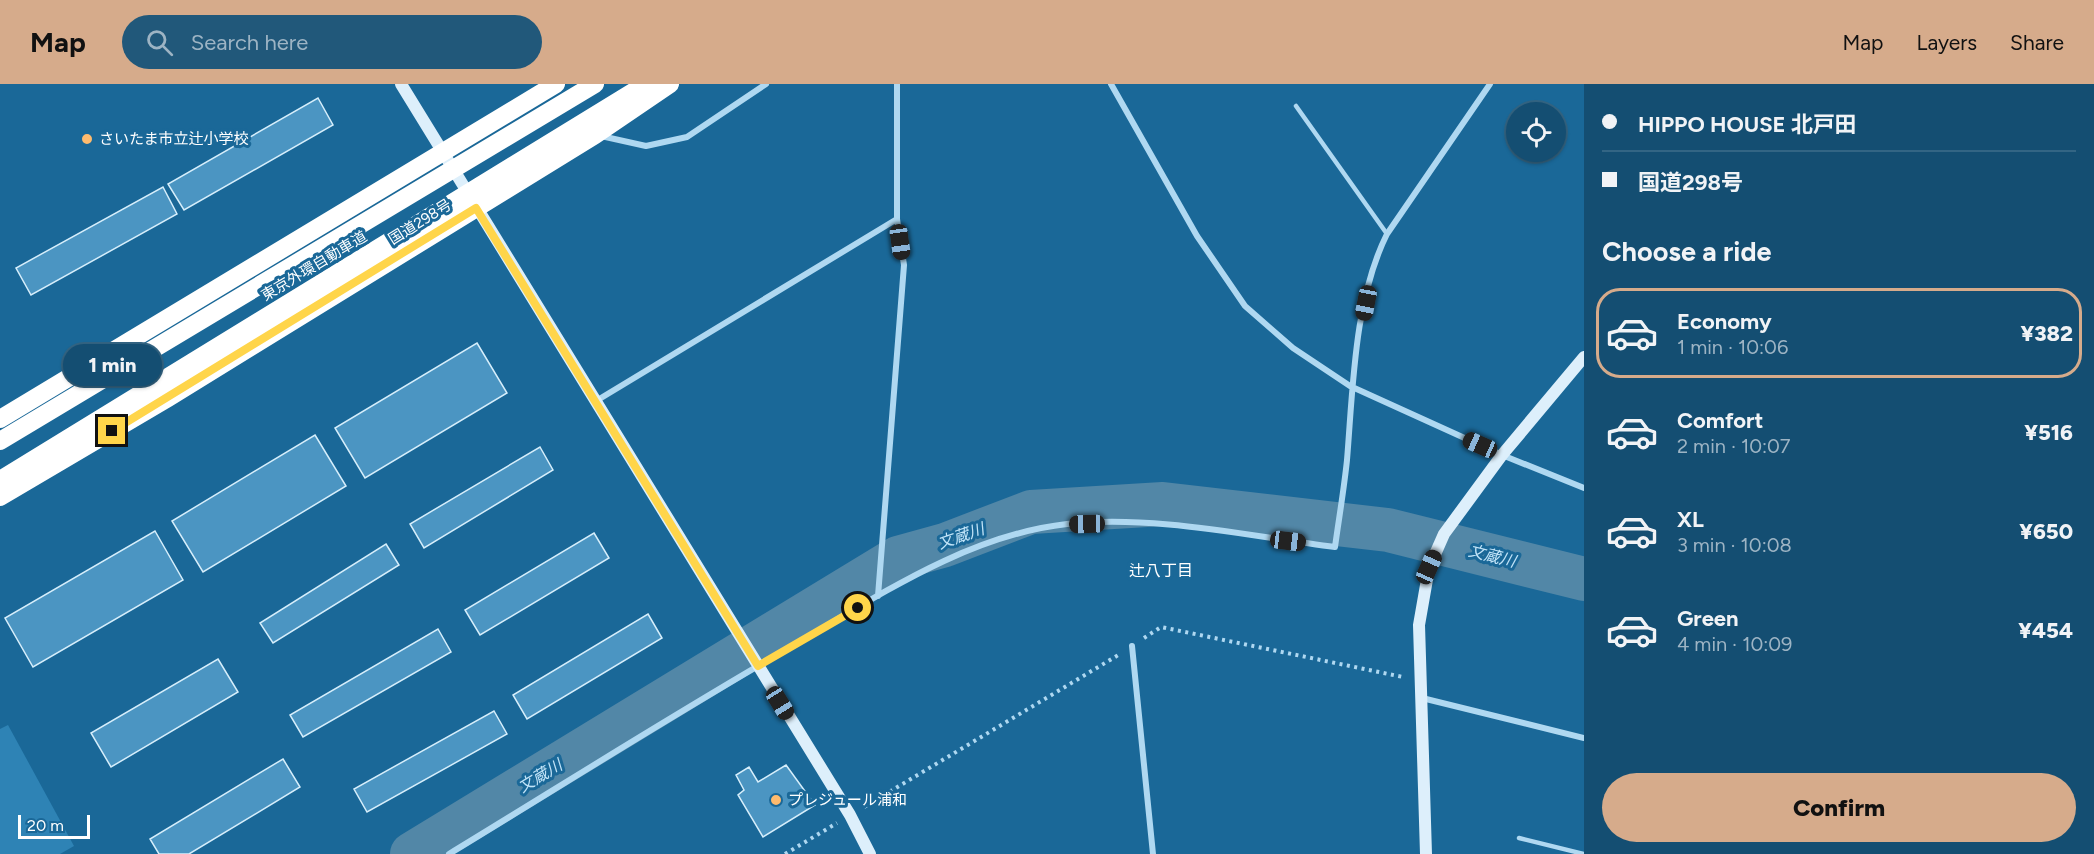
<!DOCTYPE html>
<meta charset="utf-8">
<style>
body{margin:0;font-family:Figtree,"Noto Sans JP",sans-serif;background:#21587a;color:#f1f3f6;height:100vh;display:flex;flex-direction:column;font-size:22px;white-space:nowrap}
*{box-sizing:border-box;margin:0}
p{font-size:20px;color:#9db4c4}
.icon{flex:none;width:33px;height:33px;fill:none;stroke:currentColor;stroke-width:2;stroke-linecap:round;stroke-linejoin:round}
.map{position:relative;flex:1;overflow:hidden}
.details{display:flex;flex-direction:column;background:#144e72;width:510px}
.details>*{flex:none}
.top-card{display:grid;align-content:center;height:132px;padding:0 18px;background:#144e72}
.fabs{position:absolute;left:1506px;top:18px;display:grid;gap:12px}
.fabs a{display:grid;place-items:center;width:60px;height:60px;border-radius:50%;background:#144e72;box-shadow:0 2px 4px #0004,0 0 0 2px #336584;font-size:30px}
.scale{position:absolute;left:18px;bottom:15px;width:72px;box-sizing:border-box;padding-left:6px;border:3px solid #fff;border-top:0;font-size:16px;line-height:21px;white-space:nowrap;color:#fff;-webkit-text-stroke:4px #1a6898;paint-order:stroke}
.end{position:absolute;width:27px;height:27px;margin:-14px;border:8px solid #ffd54a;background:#111;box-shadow:0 0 0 3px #111}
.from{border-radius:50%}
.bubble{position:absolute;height:42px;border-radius:21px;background:#144e72;box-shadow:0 2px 4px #0004,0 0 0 2px #336584;font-size:20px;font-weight:800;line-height:42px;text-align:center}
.car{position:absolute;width:18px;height:36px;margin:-18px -9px;border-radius:8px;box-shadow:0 0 4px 2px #0007;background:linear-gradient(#222 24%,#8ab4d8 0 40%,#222 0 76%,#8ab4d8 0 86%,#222 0)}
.top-card b{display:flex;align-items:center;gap:21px;height:57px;font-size:22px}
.top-card b+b{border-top:2px solid #336584}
.top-card i{width:15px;height:15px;background:#f1f3f6}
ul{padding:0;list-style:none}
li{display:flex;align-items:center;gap:18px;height:90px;margin:0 12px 9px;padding:0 6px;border:3px solid transparent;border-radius:24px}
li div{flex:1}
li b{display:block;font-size:22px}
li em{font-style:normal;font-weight:800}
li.current{border-color:#d6ab8b}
li>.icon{width:54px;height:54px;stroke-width:1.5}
h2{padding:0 18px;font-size:27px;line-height:72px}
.primary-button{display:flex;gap:12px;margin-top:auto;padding:12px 18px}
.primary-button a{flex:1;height:69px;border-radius:36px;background:#d6ab8b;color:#111;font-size:24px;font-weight:800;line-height:69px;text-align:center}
header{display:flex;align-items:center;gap:36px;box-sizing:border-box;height:84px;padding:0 30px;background:#d6ab8b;color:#111}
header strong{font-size:28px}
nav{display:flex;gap:33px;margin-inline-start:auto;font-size:21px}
.search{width:420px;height:54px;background:#21587a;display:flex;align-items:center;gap:15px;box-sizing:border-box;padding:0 21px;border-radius:33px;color:#9db4c4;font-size:22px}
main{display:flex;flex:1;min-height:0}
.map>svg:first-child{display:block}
.green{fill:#2e83b5}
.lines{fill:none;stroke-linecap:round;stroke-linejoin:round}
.river{stroke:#5287a7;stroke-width:44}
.building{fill:#4b95c2;stroke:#d6eefb;stroke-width:1.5}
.path{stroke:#afd8f1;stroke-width:4;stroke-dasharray:3 4.5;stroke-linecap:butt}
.lane{stroke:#afd8f1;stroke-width:4.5}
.street{stroke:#afd8f1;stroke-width:6}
.secondary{stroke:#ddeffb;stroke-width:12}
.highway{stroke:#fff;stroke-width:18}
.route{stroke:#ffd54a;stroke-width:8}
.poi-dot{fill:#ffbb6e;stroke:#1a6898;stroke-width:2}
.labels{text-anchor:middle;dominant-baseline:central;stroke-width:6;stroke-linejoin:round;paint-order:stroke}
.poi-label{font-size:15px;fill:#fff;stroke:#1a6898;text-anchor:start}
.street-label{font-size:15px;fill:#fff;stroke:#1a6898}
.water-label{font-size:16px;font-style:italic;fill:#c2e4f8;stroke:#1a6898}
.neighbourhood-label{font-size:16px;fill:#fff;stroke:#1a6898}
</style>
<header>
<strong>Map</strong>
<div class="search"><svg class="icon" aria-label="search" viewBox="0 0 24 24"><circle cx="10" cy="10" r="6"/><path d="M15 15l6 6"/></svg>Search here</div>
<nav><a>Map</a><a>Layers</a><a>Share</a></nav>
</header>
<main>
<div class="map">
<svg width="1584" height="770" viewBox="0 0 1584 770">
<rect width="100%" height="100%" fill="#1a6898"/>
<path class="green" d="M 8,641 L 74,762 L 60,770 L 0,770 L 0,645 Z"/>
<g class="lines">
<path class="river" d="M 412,770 L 898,474 L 945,461 L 1031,428 L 1163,420 L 1388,446 L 1584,495"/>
</g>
<path class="building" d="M 318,14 L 333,41 L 184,126 L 168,100 Z
M 163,103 L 177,130 L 31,211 L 16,184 Z
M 477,259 L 507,309 L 365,394 L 335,344 Z
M 315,351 L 346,402 L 203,488 L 172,437 Z
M 540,363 L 553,386 L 424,464 L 410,440 Z
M 155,447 L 183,496 L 33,583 L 5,534 Z
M 594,449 L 609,474 L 480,551 L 465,526 Z
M 386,460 L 399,481 L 273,559 L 260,539 Z
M 648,530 L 662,554 L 527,635 L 513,611 Z
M 438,545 L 451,568 L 303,653 L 290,631 Z
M 218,575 L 238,608 L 111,683 L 91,649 Z
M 494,627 L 507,650 L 367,728 L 354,705 Z
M 283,675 L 300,703 L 189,770 L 159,770 L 150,755 Z
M 786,681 L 815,721 L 763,753 L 738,711 L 744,706 L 736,691 L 749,683 L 758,698 Z"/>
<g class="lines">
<path class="path" d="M 1144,554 L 1161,543 L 1403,593
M 864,723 L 1120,570
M 785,770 L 837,739"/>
<path class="lane" d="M 1296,22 L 1387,150
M 1519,754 L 1584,770"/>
<path class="street" d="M 1111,0 L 1197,152 L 1245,222 L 1293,264 L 1350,302 L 1502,371 L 1584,404
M 601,52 L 646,62 L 687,53 L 766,0
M 596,317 L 897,135 L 897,0
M 878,512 L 904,181 L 897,135
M 1132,562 L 1153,770
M 1422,614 L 1584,654
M 449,770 C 564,700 679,627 796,560 C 880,511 968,451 1067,440 C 1156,431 1247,452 1335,463 C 1339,434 1344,405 1347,376 C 1353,304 1354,216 1387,150 L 1490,0"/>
<path class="secondary" d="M 401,0 L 850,731 L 870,770
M 1426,770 L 1419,541 L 1429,484 L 1444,450 L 1502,371 L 1584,273"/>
<path class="highway" d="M 0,335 L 556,0
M 0,357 L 595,0
M 0,396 L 646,0
M 0,413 L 168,314 L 595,51 L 670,0"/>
</g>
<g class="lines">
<path class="route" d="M 112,347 L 476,124 L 758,582 L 858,524"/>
</g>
<g class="poi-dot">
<circle cx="87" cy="55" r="6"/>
<circle cx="776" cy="716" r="6"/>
</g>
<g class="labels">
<g class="poi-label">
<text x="99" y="55">さいたま市立辻小学校</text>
<text x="788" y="716">プレジュール浦和</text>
</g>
<g class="street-label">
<text transform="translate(420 138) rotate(-32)">国道298号</text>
<text transform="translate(314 182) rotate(-31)">東京外環自動車道</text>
</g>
<g class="water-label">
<text transform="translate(961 452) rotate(-19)">文蔵川</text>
<text transform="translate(1492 472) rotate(14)">文蔵川</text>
<text transform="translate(540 692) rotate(-31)">文蔵川</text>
</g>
<g class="neighbourhood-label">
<text x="1161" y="486">辻八丁目</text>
</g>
</g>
</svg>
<div class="fabs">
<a><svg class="icon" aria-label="locate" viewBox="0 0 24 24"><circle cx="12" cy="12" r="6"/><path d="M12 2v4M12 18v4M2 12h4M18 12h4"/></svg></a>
</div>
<div class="scale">20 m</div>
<i class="end from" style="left:858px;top:524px"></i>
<i class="end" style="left:112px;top:347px"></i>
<div class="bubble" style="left:63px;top:260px;width:99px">1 min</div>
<i class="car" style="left:900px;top:158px;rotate:172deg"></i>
<i class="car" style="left:1366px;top:219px;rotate:191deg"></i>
<i class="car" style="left:1480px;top:361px;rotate:294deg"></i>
<i class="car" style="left:1087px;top:440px;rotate:269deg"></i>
<i class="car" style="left:1288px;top:457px;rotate:97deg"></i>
<i class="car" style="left:1429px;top:483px;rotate:24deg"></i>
<i class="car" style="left:780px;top:619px;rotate:148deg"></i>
</div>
<section class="details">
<div class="top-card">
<b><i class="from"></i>HIPPO HOUSE 北戸田</b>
<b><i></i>国道298号</b>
</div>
<h2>Choose a ride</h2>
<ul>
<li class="current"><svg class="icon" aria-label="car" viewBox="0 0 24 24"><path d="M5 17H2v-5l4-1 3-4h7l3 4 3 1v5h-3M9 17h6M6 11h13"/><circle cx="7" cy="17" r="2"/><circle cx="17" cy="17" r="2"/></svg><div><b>Economy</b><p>1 min · 10:06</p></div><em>¥382</em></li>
<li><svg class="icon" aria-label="car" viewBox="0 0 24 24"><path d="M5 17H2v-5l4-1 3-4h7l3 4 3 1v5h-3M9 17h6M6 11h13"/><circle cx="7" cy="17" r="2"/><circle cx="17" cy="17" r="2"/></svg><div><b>Comfort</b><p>2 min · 10:07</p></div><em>¥516</em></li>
<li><svg class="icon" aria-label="car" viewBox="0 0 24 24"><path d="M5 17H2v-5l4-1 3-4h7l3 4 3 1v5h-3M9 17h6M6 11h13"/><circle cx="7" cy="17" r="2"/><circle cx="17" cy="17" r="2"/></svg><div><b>XL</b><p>3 min · 10:08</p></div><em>¥650</em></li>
<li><svg class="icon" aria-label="car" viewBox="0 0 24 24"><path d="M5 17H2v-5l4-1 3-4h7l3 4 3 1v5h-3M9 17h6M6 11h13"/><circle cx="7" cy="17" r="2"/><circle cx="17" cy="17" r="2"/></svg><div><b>Green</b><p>4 min · 10:09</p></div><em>¥454</em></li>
</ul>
<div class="primary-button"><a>Confirm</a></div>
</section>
</main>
